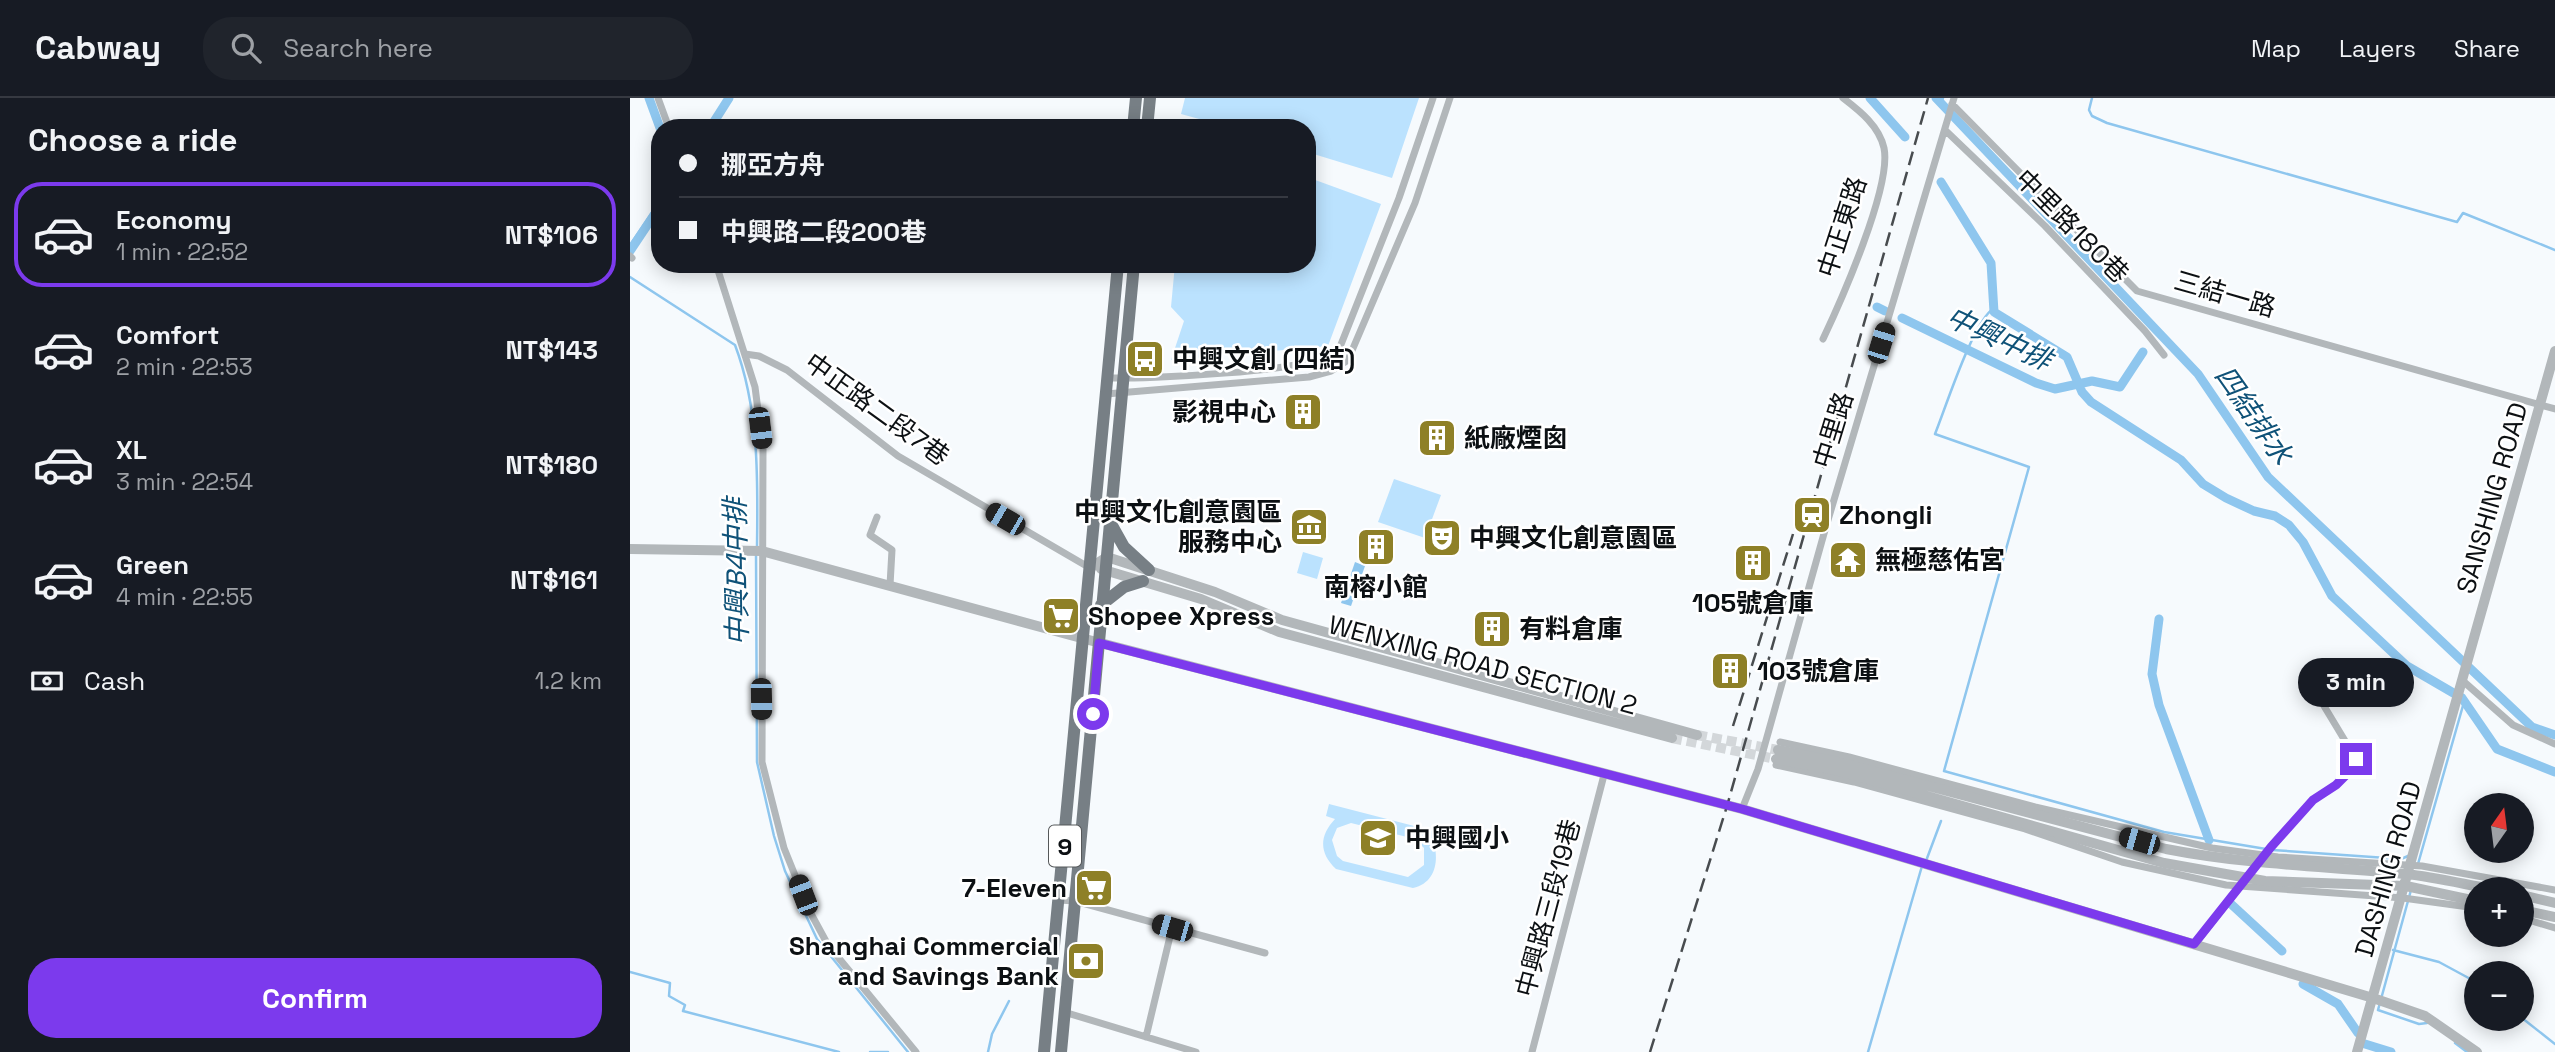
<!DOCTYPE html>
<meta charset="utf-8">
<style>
body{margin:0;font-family:"Space Grotesk","Noto Sans TC",sans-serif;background:#20242c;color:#f1f3f6;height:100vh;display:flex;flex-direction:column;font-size:26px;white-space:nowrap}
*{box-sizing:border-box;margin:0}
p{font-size:23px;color:#9ea1a6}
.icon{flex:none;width:38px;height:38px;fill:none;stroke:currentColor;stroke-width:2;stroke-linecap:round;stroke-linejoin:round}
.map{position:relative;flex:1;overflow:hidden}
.sheet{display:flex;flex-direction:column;background:#171b24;width:630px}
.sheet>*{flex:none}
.top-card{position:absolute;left:21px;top:21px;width:665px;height:154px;border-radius:28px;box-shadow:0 4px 18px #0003;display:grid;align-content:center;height:154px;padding:0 28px;background:#171b24}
.needle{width:46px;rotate:14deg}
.tools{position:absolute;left:1834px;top:695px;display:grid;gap:14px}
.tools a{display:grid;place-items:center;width:70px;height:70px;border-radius:50%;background:#171b24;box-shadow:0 4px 18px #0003;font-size:35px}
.end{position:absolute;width:32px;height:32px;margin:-16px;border:9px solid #7c3aed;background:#fff;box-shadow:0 0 0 4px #fff}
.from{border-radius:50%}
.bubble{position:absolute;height:49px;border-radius:24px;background:#171b24;box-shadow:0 4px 18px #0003;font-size:23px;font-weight:800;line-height:49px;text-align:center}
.car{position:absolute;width:21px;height:42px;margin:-21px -10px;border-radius:9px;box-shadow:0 0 5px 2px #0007;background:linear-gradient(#222 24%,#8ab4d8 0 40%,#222 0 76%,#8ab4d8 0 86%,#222 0)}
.top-card b{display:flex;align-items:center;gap:24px;height:66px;font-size:26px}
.top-card b+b{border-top:2px solid #363941}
.top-card i{width:18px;height:18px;background:#f1f3f6}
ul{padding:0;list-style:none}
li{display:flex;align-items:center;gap:21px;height:105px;margin:0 14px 10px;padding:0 14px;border:4px solid transparent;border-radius:28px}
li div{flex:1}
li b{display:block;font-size:26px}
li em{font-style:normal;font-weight:800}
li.on{border-color:#7c3aed}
li>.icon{width:63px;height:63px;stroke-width:1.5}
h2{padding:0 28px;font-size:32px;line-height:84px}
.pay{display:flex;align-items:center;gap:18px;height:77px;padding:0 28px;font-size:26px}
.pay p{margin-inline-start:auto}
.cta{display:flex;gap:14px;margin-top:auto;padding:14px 28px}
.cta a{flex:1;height:80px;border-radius:28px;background:#7c3aed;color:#fff;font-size:28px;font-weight:800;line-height:80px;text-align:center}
header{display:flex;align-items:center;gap:42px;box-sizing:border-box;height:98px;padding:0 35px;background:#171b24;border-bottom:2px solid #363941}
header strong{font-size:33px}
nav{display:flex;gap:38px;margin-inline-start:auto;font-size:24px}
.search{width:490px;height:63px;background:#20242c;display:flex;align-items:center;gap:18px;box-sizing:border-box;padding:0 24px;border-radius:28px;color:#9ea1a6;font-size:26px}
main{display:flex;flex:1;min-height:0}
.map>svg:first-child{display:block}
.green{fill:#bbe2fe;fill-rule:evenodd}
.water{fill:#8ec6ee}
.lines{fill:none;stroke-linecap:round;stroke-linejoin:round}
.stream{stroke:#8ec6ee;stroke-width:2.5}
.canal{stroke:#8ec6ee;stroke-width:9}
.tertiary-tunnel{stroke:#d3d7da;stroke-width:10;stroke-dasharray:10 5;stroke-linecap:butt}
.minor{stroke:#b2b7ba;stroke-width:7}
.tertiary{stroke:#b2b7ba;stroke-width:10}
.primary{stroke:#777f85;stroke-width:12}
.rail{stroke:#484c4f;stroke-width:2.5;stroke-dasharray:14 7;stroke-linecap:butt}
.route{stroke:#7c3aed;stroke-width:9}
.labels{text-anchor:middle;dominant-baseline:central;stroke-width:5;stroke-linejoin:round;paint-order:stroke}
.shield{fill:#fff;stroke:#55585a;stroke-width:2}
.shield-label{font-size:24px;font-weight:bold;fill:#0c1013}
.street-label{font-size:26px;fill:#0c1013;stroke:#fff}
.poi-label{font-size:26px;font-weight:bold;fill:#0c1013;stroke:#fff;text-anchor:start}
.water-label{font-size:28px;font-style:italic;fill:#0f5278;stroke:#fff}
</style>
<header>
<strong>Cabway</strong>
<div class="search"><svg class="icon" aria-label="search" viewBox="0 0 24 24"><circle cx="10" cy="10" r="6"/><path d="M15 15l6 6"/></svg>Search here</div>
<nav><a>Map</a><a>Layers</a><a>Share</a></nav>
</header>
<main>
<section class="sheet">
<h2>Choose a ride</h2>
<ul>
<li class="on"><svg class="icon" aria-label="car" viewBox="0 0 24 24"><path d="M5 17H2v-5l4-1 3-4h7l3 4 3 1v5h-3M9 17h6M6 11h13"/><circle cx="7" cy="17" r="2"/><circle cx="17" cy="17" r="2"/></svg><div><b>Economy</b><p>1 min · 22:52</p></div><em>NT$106</em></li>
<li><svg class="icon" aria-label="car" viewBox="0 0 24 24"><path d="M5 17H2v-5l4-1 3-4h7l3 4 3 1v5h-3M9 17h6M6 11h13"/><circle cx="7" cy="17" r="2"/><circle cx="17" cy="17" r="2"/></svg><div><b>Comfort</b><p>2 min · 22:53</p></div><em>NT$143</em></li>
<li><svg class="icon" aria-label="car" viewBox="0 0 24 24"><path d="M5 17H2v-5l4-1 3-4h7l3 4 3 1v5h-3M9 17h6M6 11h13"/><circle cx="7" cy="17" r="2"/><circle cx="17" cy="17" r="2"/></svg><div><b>XL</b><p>3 min · 22:54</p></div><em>NT$180</em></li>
<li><svg class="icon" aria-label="car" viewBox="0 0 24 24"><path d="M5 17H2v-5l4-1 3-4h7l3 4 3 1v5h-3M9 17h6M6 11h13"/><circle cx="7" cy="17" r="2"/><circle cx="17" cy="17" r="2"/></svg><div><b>Green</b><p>4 min · 22:55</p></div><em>NT$161</em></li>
</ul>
<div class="pay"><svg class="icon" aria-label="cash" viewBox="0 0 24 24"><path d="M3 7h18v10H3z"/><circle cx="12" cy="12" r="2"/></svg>Cash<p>1.2 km</p></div>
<div class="cta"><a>Confirm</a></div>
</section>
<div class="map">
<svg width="1925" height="954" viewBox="0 0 1925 954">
<rect width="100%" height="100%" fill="#f6fafd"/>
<path class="green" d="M 555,0 L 789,0 L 762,80 L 677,54 L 677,30 L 602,30 L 551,16 Z
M 677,79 L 751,106 L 698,248 L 541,262 L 554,223 L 541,209 L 545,166 L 677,166 Z
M 764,381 L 811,397 L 795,440 L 748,424 Z
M 673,454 L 693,460 L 687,481 L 667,475 Z
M 699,706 L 819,737 L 817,749 L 804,745 C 809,764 805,785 783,790 L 706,771 C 689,755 689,738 705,721 L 696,718 ZM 721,725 L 785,741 L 794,750 L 794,767 L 778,779 L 713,763 L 707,758 L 702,742 L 707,730 Z"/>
<path class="water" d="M 725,464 L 735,468 L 721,508 L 711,505 Z"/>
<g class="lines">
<path class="stream" d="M 1462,0 L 1459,12 L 1462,18 L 1477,25 L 1827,124 L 1833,115 L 1925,152
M 1311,5 L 1313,0
M 0,147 L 30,103
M 0,179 L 105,247 C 129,310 128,382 127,448
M 1364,210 C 1343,223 1316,309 1305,336 L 1399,369 L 1314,673 L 1534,734 L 1636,751
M 126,455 L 127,664 L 144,738 L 155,773 L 187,841 L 278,954
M 1642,752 L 1771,761 L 1778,758
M 1296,763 L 1311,723
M 1788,766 L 1834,604
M 1781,792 L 1748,912 L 1789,926 L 1797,925
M 1763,852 L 1809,864 L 1846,884
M 0,874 L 40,885 L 39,898 L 55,907 L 53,913 L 209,954
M 1892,920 L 1925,946
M 1825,945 L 1837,954
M 240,954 L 258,954
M 358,954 L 362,936 L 379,903
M 1238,954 L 1292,768"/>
<path class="canal" d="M 19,0 L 30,30
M 1240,0 L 1275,39
M 1306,0 L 1568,276 L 1638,379 L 1902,629 L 1925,637
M 80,30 L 99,0
M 1311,84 L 1361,165 L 1364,214 L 1437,259 L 1452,294 L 1461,304 L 1551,362 L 1573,386 L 1596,400 L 1624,413 L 1645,418 L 1659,427 L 1673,444 L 1702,498 L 1777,568 L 1832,600 L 1867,651 L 1925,674
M 0,153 L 30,108
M 1247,209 L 1255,213
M 1272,220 L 1406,285 L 1425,291 L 1462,283 L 1490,289 L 1513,254
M 1529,521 L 1522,576 L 1529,607 L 1579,742
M 1601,806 L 1652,853
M 1673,886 L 1708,906 L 1728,935
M 1735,946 L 1761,954"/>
<path class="tertiary-tunnel" d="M 1067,637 L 1148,652
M 1042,640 L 1146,661"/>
<path class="minor" d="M 28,0 L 39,30
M 1322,6 L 1507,193 L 1925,311
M 1315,32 L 1415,128 L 1515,233 L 1534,257
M 0,158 L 2,160
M 86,166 L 125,289 L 133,351 L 132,664 L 154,750 L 179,812 L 198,847 L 286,954
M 1193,241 C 1211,203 1262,88 1254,50 C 1249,28 1230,13 1213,0
M 115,256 L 129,258 L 157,272 L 268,358 L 460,470
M 477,280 C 515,281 684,274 708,254 L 769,100 L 803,0
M 476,296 L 679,279 L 701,273 L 718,262 L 785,105 L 820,0
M 247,419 L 240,437 L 262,452 L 260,487
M 1833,583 L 1883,627 L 1925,646
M 1150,644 L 1219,659 L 1405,709 L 1582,750 L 1648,759 L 1792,768 L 1925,792
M 1146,667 L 1224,684 L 1395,731 L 1492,764 L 1596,787 L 1773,800 L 1846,810
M 1112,711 L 1128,671 L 1195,432 L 1324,0
M 429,802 L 445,803 L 635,855
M 1892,820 L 1925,830
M 1565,846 L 1641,749 L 1683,702 L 1706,687 L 1725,668 L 1726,661 L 1691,603 L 1687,593 L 1691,589
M 434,914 L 566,954
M 516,939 L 542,830
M 902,954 L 974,677"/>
<path class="tertiary" d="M 0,451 L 132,453 L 455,541 L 1112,711 L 1743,900 L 1795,918 L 1847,954
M 460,470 L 477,459 L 585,494 L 652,522 L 1067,637
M 471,471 L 571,501 L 649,534 L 1042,640
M 1148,652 L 1208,664 L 1536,751 C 1618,767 1694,768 1776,776 C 1804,779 1833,786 1861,791
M 1146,661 L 1205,672 L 1534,765 L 1635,783 L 1776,788 L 1846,803
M 1892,797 L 1925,805
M 1892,812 L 1925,819
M 1727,954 L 1925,253"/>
<path class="primary" d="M 503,30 L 506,0
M 517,30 L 520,0
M 480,424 L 494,449 L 519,472
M 471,507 L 494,489 L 513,483
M 414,954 L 488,166
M 431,954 L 504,166"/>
<path class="rail" d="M 1103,628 L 1163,436
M 1020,954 L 1097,708 L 1298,0"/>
</g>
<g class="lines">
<path class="route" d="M 463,616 L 469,545 L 1112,711 L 1564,846 L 1641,749 L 1683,702 L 1706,687 L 1725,668 L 1726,661"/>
</g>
<defs>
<symbol id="bus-square" viewBox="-11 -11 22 22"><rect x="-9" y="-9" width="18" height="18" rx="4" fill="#8e8027" stroke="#fff"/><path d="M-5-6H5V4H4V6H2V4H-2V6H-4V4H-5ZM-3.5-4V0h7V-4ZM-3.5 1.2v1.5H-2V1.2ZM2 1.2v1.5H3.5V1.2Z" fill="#fff"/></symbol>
<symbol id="building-square" viewBox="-11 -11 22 22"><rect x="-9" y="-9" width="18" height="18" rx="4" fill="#8e8027" stroke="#fff"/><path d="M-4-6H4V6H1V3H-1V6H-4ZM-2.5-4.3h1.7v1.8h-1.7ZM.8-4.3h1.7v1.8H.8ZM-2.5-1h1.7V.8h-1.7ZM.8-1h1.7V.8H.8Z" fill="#fff"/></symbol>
<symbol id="station-square" viewBox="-11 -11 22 22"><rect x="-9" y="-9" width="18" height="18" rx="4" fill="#8e8027" stroke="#fff"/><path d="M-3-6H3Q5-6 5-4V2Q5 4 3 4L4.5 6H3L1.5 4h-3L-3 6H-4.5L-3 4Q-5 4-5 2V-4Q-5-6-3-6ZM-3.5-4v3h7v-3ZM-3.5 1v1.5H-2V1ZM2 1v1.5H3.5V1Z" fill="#fff"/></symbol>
<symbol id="museum-square" viewBox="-11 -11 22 22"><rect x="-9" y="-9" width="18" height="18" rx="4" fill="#8e8027" stroke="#fff"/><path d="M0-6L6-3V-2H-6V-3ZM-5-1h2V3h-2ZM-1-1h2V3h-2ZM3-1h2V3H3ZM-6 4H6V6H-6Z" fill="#fff"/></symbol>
<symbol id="theatre-square" viewBox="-11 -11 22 22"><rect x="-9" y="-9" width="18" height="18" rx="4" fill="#8e8027" stroke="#fff"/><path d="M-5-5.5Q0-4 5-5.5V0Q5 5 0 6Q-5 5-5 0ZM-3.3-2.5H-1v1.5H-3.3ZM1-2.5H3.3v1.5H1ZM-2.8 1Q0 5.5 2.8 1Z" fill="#fff"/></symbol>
<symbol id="temple-square" viewBox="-11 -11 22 22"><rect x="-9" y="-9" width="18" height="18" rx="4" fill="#8e8027" stroke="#fff"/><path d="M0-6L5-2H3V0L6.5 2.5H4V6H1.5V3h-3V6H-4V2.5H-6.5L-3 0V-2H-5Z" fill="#fff"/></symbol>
<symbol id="supermarket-square" viewBox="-11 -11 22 22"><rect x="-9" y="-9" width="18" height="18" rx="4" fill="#8e8027" stroke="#fff"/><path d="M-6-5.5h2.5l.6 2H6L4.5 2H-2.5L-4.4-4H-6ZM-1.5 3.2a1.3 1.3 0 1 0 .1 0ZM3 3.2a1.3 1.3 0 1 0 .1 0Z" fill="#fff"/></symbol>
<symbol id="school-square" viewBox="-11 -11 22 22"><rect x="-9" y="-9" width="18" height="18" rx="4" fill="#8e8027" stroke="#fff"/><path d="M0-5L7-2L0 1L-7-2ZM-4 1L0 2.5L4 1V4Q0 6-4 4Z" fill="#fff"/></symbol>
<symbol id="bank-square" viewBox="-11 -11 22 22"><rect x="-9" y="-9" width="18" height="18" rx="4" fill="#8e8027" stroke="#fff"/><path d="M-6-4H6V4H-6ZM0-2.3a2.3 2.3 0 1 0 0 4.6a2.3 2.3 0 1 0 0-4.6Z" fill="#fff"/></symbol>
</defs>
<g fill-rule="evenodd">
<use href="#bus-square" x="493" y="239" width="44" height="44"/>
<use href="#building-square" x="651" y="292" width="44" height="44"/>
<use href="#building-square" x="785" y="318" width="44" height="44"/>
<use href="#station-square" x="1160" y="395" width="44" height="44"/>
<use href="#museum-square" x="657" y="407" width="44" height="44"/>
<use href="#theatre-square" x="790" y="418" width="44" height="44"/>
<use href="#building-square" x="724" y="427" width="44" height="44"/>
<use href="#temple-square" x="1196" y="440" width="44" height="44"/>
<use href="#building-square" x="1101" y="443" width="44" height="44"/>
<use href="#supermarket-square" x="409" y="496" width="44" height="44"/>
<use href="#building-square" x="840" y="509" width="44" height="44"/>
<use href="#building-square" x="1078" y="551" width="44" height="44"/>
<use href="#school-square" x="726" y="718" width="44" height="44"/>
<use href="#supermarket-square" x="442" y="768" width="44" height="44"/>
<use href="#bank-square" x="434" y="841" width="44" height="44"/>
</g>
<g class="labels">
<rect class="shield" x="419" y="727.5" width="32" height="41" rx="5"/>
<g class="shield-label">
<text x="435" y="748">9</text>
</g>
<g class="street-label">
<text transform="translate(1442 128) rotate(45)">中里路180巷</text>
<text transform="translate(1212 129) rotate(-72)">中正東路</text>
<text transform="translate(1595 196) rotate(16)">三結一路</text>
<text transform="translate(247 311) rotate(36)">中正路二段7巷</text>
<text transform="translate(1203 332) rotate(-73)">中里路</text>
<text transform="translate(1862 400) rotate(-74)">SANSHING ROAD</text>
<text transform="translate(853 567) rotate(15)">WENXING ROAD SECTION 2</text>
<text transform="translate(1758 771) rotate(-74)">DASHING ROAD</text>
<text transform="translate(918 810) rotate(-75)">中興路三段19巷</text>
</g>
<g class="poi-label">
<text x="542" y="261">中興文創 (四結)</text>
<text x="646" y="314" text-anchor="end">影視中心</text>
<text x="834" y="340">紙廠煙囪</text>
<text x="652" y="414" text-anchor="end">中興文化創意園區<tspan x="652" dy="30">服務中心</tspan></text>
<text x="1209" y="417">Zhongli</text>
<text x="839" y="440">中興文化創意園區</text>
<text x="1245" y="462">無極慈佑宮</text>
<text x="746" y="489" text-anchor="middle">南榕小館</text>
<text x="1123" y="505" text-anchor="middle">105號倉庫</text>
<text x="458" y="518">Shopee Xpress</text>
<text x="889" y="531">有料倉庫</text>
<text x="1127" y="573">103號倉庫</text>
<text x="775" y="740">中興國小</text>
<text x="437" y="790" text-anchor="end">7-Eleven</text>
<text x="429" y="848" text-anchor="end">Shanghai Commercial<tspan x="429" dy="30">and Savings Bank</tspan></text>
</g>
<g class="water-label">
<text transform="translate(1369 240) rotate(25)">中興中排</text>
<text transform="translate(1624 317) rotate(55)">四結排水</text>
<text transform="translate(106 474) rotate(-91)">中興B4中排</text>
</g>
</g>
</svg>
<div class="tools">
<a><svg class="needle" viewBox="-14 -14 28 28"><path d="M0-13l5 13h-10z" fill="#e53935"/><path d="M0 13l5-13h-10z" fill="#9ea1a6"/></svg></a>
<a>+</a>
<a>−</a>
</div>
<i class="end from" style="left:463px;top:616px"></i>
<i class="end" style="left:1726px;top:661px"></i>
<div class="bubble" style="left:1668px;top:560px;width:116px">3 min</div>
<i class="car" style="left:1251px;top:245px;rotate:17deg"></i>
<i class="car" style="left:130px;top:330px;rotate:173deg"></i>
<i class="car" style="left:375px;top:421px;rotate:300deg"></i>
<i class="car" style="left:131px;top:601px;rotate:179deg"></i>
<i class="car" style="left:1509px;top:743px;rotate:286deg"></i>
<i class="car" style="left:173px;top:797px;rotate:339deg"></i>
<i class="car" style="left:542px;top:830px;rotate:286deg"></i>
<div class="top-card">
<b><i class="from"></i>挪亞方舟</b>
<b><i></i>中興路二段200巷</b>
</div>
</div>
</main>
